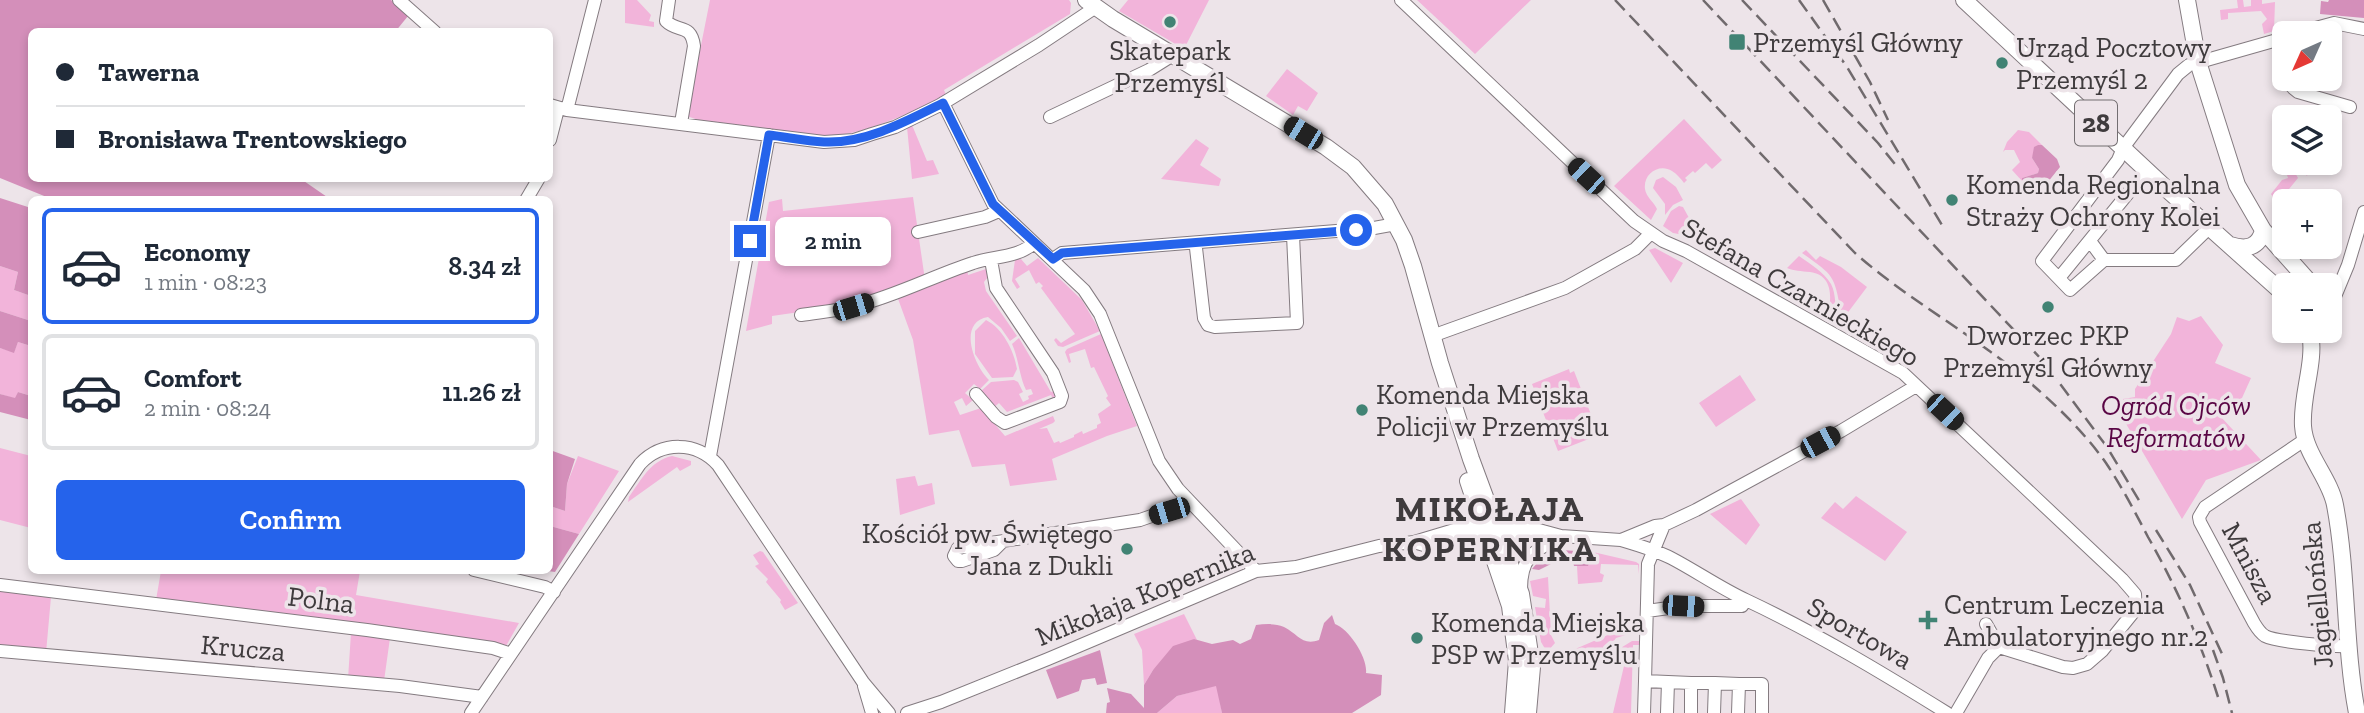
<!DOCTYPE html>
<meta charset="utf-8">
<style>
body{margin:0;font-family:"Zilla Slab",serif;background:#f6f6f7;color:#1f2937;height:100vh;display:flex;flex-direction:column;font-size:26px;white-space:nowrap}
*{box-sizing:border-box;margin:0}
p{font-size:23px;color:#747a83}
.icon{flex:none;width:38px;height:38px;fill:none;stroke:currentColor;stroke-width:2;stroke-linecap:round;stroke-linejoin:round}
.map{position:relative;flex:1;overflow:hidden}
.details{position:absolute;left:28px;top:196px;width:525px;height:378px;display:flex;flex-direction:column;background:#fff;border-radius:10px;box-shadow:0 4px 10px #0003}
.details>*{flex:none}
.guide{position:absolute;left:28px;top:28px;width:525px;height:154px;border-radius:10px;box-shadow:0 4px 10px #0003;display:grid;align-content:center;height:154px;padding:0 28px;background:#fff}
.needle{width:46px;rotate:225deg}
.controls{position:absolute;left:2272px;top:21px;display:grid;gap:14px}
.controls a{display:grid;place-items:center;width:70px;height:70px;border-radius:10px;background:#fff;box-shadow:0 4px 10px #0003;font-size:35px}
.end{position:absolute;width:32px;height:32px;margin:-16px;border:9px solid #2563eb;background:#fff;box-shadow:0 0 0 4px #fff}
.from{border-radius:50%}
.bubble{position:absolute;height:49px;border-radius:10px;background:#fff;box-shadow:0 4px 10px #0003;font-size:23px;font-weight:600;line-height:49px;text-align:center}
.car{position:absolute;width:21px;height:42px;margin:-21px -10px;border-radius:9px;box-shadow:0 0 5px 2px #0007;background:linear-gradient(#222 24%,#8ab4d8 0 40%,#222 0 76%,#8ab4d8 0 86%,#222 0)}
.guide b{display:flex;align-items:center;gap:24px;height:66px;font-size:26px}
.guide b+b{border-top:2px solid #e0e1e3}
.guide i{width:18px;height:18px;background:#1f2937}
ul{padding:12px 0 0;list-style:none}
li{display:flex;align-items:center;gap:21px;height:116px;margin:0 14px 10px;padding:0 14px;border:4px solid #e0e1e3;border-radius:10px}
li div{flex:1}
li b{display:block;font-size:26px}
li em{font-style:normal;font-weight:600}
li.active{border-color:#2563eb}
li>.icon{width:63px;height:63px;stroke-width:1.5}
.action{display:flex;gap:14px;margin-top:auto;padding:14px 28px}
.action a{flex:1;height:80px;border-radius:10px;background:#2563eb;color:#fff;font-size:28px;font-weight:600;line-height:80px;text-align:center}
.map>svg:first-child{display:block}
.green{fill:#f2b4da}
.forest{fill:#d48fba}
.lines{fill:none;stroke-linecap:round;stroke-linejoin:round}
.minor-casing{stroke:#847b80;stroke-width:14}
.major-casing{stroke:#847b80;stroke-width:18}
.minor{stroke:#fff;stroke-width:12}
.major{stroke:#fff;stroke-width:16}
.rail{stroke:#706a6d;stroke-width:2.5;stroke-dasharray:14 7;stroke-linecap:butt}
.route{stroke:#2563eb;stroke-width:9}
.poi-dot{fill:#418374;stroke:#ede4e9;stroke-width:2.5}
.labels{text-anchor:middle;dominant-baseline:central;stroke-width:7;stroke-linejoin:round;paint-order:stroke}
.shield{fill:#ede4e9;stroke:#736e71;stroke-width:2}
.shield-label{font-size:26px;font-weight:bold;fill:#3f3b3d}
.poi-label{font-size:28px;fill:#3f3b3d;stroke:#ede4e9;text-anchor:start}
.street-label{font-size:28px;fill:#3f3b3d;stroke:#ede4e9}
.park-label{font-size:28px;font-style:italic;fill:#5a0645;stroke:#ede4e9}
.district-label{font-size:35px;font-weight:bold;letter-spacing:2px;fill:#3f3b3d;stroke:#ede4e9}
</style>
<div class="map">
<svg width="2364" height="713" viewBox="0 0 2364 713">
<rect width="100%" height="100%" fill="#ede4e9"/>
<path class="green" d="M 625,0 L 637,0 L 651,15 L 649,21 L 654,22 L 654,27 L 625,23 Z
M 710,0 L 1069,0 L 1071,3 L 1070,14 L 944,90 L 946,95 C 919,111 851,139 819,137 C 780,135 740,126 701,121 L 687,116 Z
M 1128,0 L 1209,0 L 1184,49 L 1119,11 Z
M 1417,0 L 1531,0 L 1475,54 Z
M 2237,0 L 2243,0 L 2244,7 L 2251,6 L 2251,0 L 2262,0 L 2262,4 L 2275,2 L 2274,31 L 2264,34 L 2262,24 L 2267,19 L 2261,11 L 2228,13 L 2228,19 L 2221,20 L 2220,10 L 2238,8 Z
M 1287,69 L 1318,93 L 1307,111 L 1298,106 L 1293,115 L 1266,96 Z
M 1684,119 L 1722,160 L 1712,169 L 1706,163 L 1695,173 L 1693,171 L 1685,178 L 1687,180 L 1684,183 C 1681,179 1677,174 1672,171 C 1659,163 1643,174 1645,189 C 1646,197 1654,202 1657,209 L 1651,220 L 1614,186 Z
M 912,125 L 927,161 L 933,160 L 939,174 L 912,179 L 907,127 Z
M 2018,130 L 2029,132 L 2042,145 L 2038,145 L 2032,158 L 2039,169 L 2038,173 L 2022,178 L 2022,181 L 2012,170 L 2020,162 L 2014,150 L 2005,150 L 2003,152 L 2007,142 Z
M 1196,139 L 1209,148 L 1200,165 L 1221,179 L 1219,186 L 1161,179 Z
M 2287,163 L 2311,163 L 2307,176 L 2300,168 L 2294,171 L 2298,178 L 2277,204 L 2271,194 L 2282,180 L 2288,178 L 2287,175 L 2293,172 Z
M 1663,177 L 1676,187 L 1683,200 L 1673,205 L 1665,215 L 1665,204 L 1653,188 L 1656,180 Z
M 913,197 L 925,280 L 827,308 L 772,316 L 772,324 L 746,331 L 769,202 L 782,199 L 783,211 Z
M 1679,206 L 1683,207 L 1694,227 L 1684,235 L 1673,233 L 1663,226 L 1671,211 Z
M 1655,248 L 1683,263 L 1671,283 L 1649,250 Z
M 1806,250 L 1816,260 L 1820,256 L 1841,267 L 1867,287 L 1846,315 L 1841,312 C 1834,274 1834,276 1802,253 Z
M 1799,256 C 1810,264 1824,272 1831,284 C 1837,295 1833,308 1841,317 L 1837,324 L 1827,318 C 1832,300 1834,275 1810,272 C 1801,271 1794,271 1787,268 Z
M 1038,258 L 1082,300 L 1100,331 L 1063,347 L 1058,346 L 1054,340 L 1056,338 L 1061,343 L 1075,334 L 1041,288 L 1043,286 L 1039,282 L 1036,284 L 1029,270 L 1015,279 L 1020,287 L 1017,289 L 1012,281 L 1015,260 L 1021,259 L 1027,266 Z
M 0,266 L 18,272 L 14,290 L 31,296 L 31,321 L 0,311 Z
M 967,268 L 968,275 L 986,269 L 988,277 L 984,282 L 986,291 L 1017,336 L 1010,341 L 1001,328 L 988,317 C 957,322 974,366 989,380 L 980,389 L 974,384 L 965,393 L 973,400 L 966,406 L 962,398 L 954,402 L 960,415 L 981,408 L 1005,436 L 1053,416 L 1055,421 L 1053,423 L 1039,429 L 1047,428 L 1054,443 L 1059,441 L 1060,443 L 1074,437 L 1074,435 L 1082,431 L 1083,434 L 1097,428 L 1097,425 L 1101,423 L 1098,414 L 1111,405 L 1106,398 L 1108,396 L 1094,367 L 1091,368 L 1085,349 L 1069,354 L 1071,362 L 1069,363 L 1065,352 L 1067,349 L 1101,334 L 1137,426 L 1107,436 L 1052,459 L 1057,480 L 1010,486 L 1005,464 L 972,467 L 959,430 L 929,435 L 913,340 L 897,296 Z
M 2201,316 L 2223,345 L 2215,363 L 2251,378 L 2242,398 L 2221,417 L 2261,460 L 2206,480 L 2182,519 L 2125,422 L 2123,399 L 2135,397 L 2135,389 L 2171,334 L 2177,317 L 2189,321 Z
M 986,320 C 1002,328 1014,350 1017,369 L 1013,377 L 992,378 L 975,354 L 975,331 Z
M 1019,338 L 1051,392 L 1058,390 L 1058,394 L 1053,399 L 1051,395 L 1007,412 L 999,403 L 993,408 L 980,392 L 991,382 L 1014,380 L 1018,382 L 1023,392 L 1019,394 L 1023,402 L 1029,399 L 1028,396 L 1033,394 L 1031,389 L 1026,390 C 1019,375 1019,360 1012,344 Z
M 18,342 L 31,346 L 31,396 L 18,392 L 16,399 L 0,394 L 0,348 L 14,352 Z
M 1569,369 L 1570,373 L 1574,371 L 1599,435 L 1558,451 L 1532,384 Z
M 1740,375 L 1756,400 L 1716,427 L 1699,403 Z
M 0,448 L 31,456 L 31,528 L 0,520 Z
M 578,456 L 619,471 L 579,534 L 550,526 L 550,506 L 565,511 L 567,484 Z
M 672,456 L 691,461 L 691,465 L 680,471 L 677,467 L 628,502 L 629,497 C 641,480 650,461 672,456 Z
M 915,476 L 918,486 L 932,483 L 935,504 L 900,515 L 896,479 Z
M 1856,496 L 1907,532 L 1885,561 L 1821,518 L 1835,502 L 1843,509 Z
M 1741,499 L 1760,525 L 1746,545 L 1710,514 Z
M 760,551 L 763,552 L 798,603 L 785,610 L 780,602 L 781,600 L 766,582 L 768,579 L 755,566 L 759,564 L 753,555 Z
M 1593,552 L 1636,562 L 1639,564 L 1639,574 L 1638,565 L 1601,564 L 1600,573 L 1604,575 L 1602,582 L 1578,584 L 1577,566 L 1588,565 Z
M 161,571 L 360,571 L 356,595 L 519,623 L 506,646 L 156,600 Z
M 1548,577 L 1551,635 L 1555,643 L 1547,652 L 1541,642 L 1535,607 L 1545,608 L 1546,599 L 1533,596 L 1530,581 Z
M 0,591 L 51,597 L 46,653 L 0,648 Z
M 1184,614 L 1197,640 L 1194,639 L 1153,670 L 1144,685 L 1142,650 L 1134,634 Z
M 1638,622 L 1638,631 L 1616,638 L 1601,659 C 1580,660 1575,650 1557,667 L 1552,659 Z
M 351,633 L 390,638 L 384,681 L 348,679 Z
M 1632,641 L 1639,641 L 1641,645 L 1633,645 L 1631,713 L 1613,713 L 1624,666 L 1613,664 L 1619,649 Z
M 1217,685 L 1222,713 L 1157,713 L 1177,696 Z"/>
<path class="forest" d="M 0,0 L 391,0 L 408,16 L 395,32 L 32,32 L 32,178 L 301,179 L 330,199 L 54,200 L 0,178 Z
M 2329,0 L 2364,0 L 2364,18 L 2320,14 L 2321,1 L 2328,2 Z
M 2038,145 L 2042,145 L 2057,159 L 2060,167 L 2043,188 L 2029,188 L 2022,181 L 2022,178 L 2038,173 L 2039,169 L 2032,158 L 2034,147 Z
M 0,198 L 31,208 L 31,296 L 14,290 L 18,272 L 0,266 Z
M 0,311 L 31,321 L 31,346 L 18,342 L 14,353 L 0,348 Z
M 18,392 L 31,396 L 31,420 L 0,412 L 0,394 L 15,398 Z
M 550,450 L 575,459 L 567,484 L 565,511 L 550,506 Z
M 550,526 L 579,534 L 555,572 L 548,571 Z
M 1561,550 L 1593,552 L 1588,566 L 1574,566 L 1573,562 L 1555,562 L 1539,570 L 1532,569 L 1543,556 Z
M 1332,615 L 1335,624 C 1349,629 1368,658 1366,673 L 1382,675 L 1381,695 L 1352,713 L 1222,713 L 1216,686 L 1177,696 L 1157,713 L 1106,713 L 1107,703 L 1110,702 L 1107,688 L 1131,694 L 1144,708 L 1144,685 L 1153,670 L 1173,646 L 1194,639 L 1212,644 L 1233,640 L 1240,644 L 1251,639 L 1256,625 C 1265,624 1275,623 1284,627 C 1298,634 1302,646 1319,640 L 1324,623 Z
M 1100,650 L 1107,683 L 1097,685 L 1095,678 L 1082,680 L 1079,691 L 1057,699 L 1046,670 Z"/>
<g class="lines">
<defs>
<path id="minor" d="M 399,0 L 435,32
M 669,0 L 666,21 C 678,33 691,23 694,46 L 681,123
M 1401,0 L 1634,221 L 1663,241 L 1686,251 L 1903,373 L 2122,579 L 2135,594 L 2136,609 L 2102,651 L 2087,664 L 2073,668 L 2063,667 L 1999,647
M 2297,33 L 2334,23 L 2364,29
M 2294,79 L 2293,88 L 2298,92 L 2350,107
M 943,103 L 993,204 L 1084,290 L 1100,314 L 1159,461 L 1178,489 L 1256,571
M 550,105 L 567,110 L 824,142 L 854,140 L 872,134 L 895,127 L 940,105 L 1039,45 L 1096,7
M 567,110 L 595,0
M 1050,117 L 1149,70 L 1173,55
M 550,140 L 558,109
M 526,200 L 539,178
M 918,232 L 985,217 L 999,211
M 2090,241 L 2104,260 L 2070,290 L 2042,261 L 2118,160 L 2123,148 L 2178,74 L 2189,65 L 2284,38
M 1194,243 L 1196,248 L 1204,318 L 1208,325 L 1215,327 L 1297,323 L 1293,235
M 1053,259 L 1062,253 L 1374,228 L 1396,224
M 2104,260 L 2176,260 L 2210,227
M 2059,278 L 2147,170
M 2329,311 L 2348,265 L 2364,212
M 801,315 C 819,312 838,311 855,306 C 896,296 933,276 973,263 C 993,256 1018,258 1034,243
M 1432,336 L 1565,288 L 1635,249 L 1651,233
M 976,394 L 996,417 L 1005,423 L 1060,402 L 1062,396 L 1053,373 L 996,288 L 991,260
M 2306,439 L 2205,507 L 2199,517 L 2200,522 L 2254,623 C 2257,628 2260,633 2265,636 C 2277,642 2334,647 2349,646
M 710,456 L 769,135
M 1621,540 C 1638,545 1655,550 1671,558 C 1696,571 1720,588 1746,600 C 1816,633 1881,672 1947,713
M 1414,542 L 1427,546 L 1486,534 L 1524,538 L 1561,536 L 1621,540 L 1655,526 L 1664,525 L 1696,510 L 1841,431 L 1916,386
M 1001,543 L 994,550 L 962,561 L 958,561 L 954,556 L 958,548 L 1140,520 L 1189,503
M 474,570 L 545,587 L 554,592
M 0,585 L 367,630 L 493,648 L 511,654
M 1521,589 C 1521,558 1532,552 1558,538
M 1647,611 L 1683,606 L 1742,606 L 1746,600
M 1986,624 L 1999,647
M 0,651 L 400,686 L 482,697
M 1645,681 L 1648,564 L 1664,525
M 864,686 L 872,713
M 471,713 L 640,464 C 662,441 696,441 718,465 L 863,682 L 889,713
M 907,713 L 941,702 L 1048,659 L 1256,571 L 1296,567 L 1379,546 L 1414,542 L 1481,522 L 1524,526 L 1561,536
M 1644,713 L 1645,681 L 1668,682
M 1667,713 L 1668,682 L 1691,683
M 1691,713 L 1691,683 L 1715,683
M 1714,713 L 1715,683 L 1739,684
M 1738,713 L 1739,684 L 1762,684 L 1762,713
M 1956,713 L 1988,658 L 1999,647"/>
<path id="major" d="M 1086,0 L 1113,19 L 1326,147 L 1353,167 L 1385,204 L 1404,240 L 1413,266 L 1440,363 L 1471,459 L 1521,594 L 1532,667 L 1528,713
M 1964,0 L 2171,193 L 2284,294
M 2187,0 L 2198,62 L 2237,185 L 2263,230 L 2312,285
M 2230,245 C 2246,250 2259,248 2263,230
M 2310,331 C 2316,363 2301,394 2303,426 C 2305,455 2330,478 2335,505 C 2348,574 2344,645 2357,713
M 1468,481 L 1510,606 L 1517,661 L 1513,713"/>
</defs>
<use href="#minor" class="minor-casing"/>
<use href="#major" class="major-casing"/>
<use href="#minor" class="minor"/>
<use href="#major" class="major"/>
<path class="rail" d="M 1615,0 L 1855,253 C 1906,298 1965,330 2017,372 C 2049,398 2082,429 2106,463 C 2122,487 2135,512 2148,537 C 2177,588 2200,640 2218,697
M 1703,0 L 2043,361 L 2107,447 L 2140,502
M 1742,0 L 1878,143 L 1898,168
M 1799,0 L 1847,67 L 1942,225
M 1823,0 L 1870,82 L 1888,120
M 2156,530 L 2190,585 L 2223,656
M 2213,650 L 2223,678 L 2232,713"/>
</g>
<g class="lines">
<path class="route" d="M 750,241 L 769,135 C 787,137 805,141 824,142 C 865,144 907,121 943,103 L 993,204 L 1053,259 L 1062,253 L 1356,230"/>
</g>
<g class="poi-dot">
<circle cx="1170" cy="22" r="7"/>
<rect x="1728" y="33" width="18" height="18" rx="3.5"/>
<circle cx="2002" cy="63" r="7"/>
<circle cx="1952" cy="200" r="7"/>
<circle cx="2048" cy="307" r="7"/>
<circle cx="1362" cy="410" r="7"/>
<circle cx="1127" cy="549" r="7"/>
<path d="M1924.5 609.5h7v7h7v7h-7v7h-7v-7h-7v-7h7z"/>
<circle cx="1417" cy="638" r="7"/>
</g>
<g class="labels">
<rect class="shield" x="2075" y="100.5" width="42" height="45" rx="5"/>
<g class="shield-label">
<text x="2096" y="123">28</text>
</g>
<g class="poi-label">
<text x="1753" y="42">Przemyśl Główny</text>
<text x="2016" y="47">Urząd Pocztowy<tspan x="2016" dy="32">Przemyśl 2</tspan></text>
<text x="1170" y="50" text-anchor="middle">Skatepark<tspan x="1170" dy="32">Przemyśl</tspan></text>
<text x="1966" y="184">Komenda Regionalna<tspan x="1966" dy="32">Straży Ochrony Kolei</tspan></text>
<text x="2048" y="335" text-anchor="middle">Dworzec PKP<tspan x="2048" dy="32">Przemyśl Główny</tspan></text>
<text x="1376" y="394">Komenda Miejska<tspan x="1376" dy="32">Policji w Przemyślu</tspan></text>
<text x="1113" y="533" text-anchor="end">Kościół pw. Świętego<tspan x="1113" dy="32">Jana z Dukli</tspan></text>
<text x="1944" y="604">Centrum Leczenia<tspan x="1944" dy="32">Ambulatoryjnego nr.2</tspan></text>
<text x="1431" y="622">Komenda Miejska<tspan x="1431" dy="32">PSP w Przemyślu</tspan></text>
</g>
<g class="street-label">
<text transform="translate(1801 292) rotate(30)">Stefana Czarnieckiego</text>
<text transform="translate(2250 563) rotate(62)">Mnisza</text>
<text transform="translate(1145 594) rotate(-22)">Mikołaja Kopernika</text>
<text transform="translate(2317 595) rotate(-95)">Jagiellońska</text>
<text transform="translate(321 600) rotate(7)">Polna</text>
<text transform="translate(1860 633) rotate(30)">Sportowa</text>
<text transform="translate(243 648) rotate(5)">Krucza</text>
</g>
<g class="park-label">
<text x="2176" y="405">Ogród Ojców<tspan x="2176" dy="32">Reformatów</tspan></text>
</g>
<g class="district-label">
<text x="1490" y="509">MIKOŁAJA<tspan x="1490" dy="40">KOPERNIKA</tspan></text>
</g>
</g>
</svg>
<div class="controls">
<a><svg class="needle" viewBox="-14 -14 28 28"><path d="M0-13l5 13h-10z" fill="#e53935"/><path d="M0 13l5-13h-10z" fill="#747a83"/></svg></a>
<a><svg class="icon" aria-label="layers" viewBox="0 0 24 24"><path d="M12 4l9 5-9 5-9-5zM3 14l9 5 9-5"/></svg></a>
<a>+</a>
<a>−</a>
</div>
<i class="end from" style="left:1356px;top:230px"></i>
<i class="end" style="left:750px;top:241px"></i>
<div class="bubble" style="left:775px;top:217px;width:116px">2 min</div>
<i class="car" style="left:1303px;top:133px;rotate:301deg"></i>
<i class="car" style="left:1586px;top:176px;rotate:313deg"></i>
<i class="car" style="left:853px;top:307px;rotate:73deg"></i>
<i class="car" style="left:1945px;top:412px;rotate:133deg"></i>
<i class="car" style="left:1820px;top:442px;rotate:62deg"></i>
<i class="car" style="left:1169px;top:511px;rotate:253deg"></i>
<i class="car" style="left:1683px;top:606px;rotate:93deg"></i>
<div class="guide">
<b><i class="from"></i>Tawerna</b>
<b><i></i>Bronisława Trentowskiego</b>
</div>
<section class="details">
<ul>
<li class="active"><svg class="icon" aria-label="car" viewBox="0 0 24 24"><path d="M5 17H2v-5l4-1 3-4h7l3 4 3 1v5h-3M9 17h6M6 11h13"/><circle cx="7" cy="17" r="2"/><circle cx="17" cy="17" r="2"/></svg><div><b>Economy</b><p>1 min · 08:23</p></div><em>8.34 zł</em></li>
<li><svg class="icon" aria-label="car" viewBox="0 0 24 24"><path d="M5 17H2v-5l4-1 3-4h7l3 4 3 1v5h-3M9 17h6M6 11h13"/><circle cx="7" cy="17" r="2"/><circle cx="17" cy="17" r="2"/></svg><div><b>Comfort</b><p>2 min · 08:24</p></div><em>11.26 zł</em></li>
</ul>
<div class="action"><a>Confirm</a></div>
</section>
</div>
